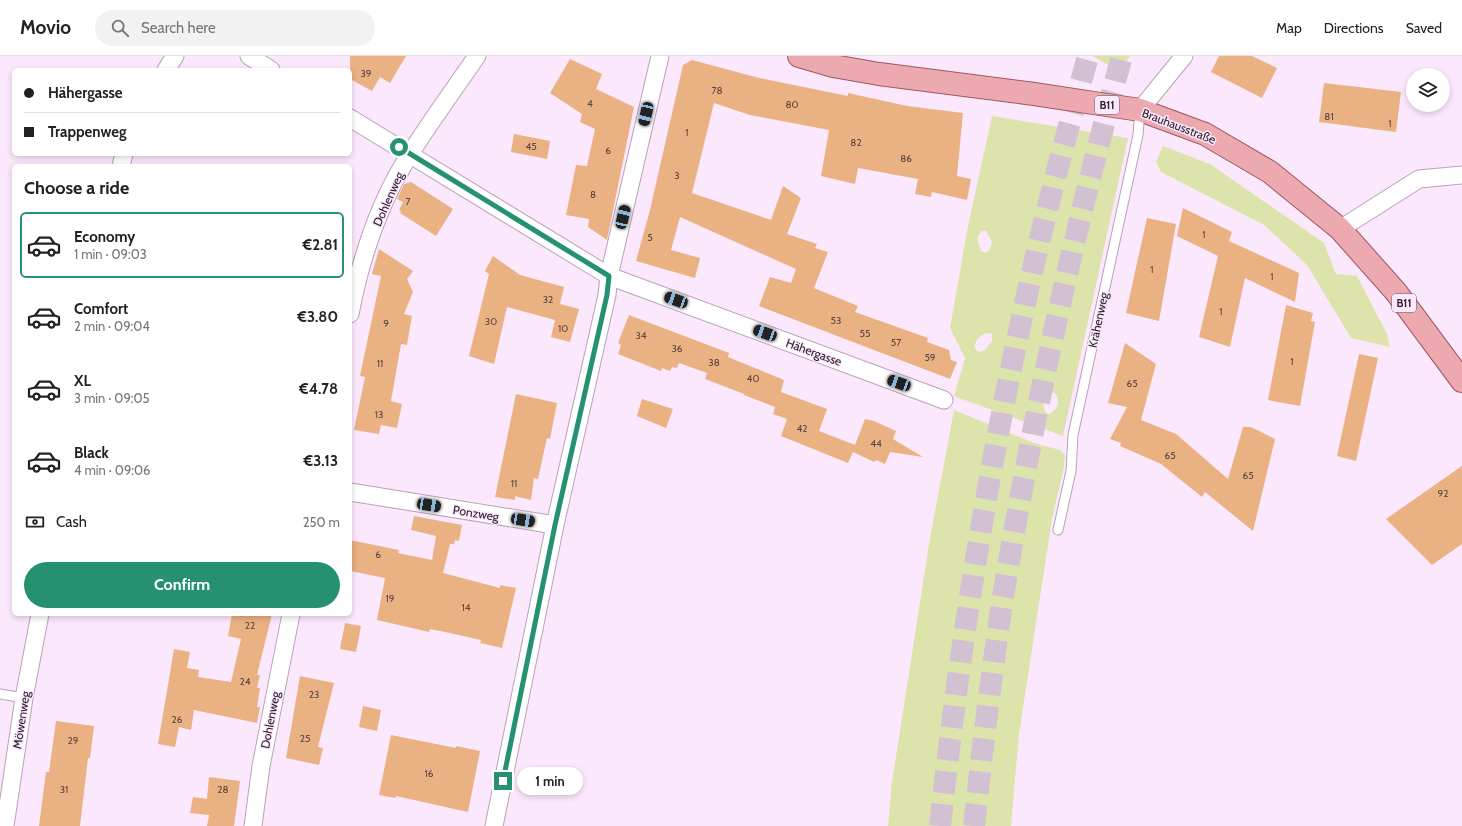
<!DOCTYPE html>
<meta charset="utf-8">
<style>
body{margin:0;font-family:Cabin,sans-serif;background:#f2f2f2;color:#222;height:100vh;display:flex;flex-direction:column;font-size:15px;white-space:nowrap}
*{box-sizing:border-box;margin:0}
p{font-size:13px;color:#767676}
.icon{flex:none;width:22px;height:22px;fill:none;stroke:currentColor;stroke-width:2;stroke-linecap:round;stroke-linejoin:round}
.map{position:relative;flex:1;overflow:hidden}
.side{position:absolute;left:12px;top:108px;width:340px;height:452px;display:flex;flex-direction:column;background:#fff;border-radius:6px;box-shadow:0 2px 6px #0003}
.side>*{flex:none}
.top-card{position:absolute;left:12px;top:12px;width:340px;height:88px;border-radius:6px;box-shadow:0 2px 6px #0003;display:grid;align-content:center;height:88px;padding:0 12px;background:#fff}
.fabs{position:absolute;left:1406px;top:12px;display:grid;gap:8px}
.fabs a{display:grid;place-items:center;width:44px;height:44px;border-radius:50%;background:#fff;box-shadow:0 2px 6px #0003;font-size:20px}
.end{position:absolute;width:18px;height:18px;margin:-9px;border:5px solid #269170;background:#fff;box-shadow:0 0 0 2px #fff}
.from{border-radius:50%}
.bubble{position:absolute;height:28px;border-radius:14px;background:#fff;box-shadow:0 2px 6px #0003;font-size:13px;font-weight:700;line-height:28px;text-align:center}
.car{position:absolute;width:12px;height:24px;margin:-12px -6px;border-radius:5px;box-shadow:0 0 3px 1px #0007;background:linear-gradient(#222 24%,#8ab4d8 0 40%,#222 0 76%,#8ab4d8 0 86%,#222 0)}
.top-card b{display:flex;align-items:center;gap:14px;height:38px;font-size:15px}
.top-card b+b{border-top:1px solid #e0e0e0}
.top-card i{width:10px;height:10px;background:#222}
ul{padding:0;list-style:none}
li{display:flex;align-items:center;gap:12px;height:66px;margin:0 8px 6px;padding:0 4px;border:2px solid transparent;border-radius:6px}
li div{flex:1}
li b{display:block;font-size:15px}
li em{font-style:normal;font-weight:700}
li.active{border-color:#269170}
li>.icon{width:36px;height:36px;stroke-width:1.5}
h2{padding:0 12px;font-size:18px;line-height:48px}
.pay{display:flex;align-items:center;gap:10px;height:44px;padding:0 12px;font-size:15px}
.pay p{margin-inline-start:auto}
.primary-button{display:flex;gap:8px;margin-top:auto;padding:8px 12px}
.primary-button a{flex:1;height:46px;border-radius:24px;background:#269170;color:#fff;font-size:16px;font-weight:700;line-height:46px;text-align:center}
header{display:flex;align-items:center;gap:24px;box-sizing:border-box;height:56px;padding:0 20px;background:#fff;border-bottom:1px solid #e0e0e0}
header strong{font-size:19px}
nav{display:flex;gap:22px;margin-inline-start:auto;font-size:14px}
.search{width:280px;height:36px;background:#f2f2f2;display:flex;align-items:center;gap:10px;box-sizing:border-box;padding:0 14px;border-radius:22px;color:#767676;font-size:15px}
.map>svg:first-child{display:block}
.green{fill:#dce4ab;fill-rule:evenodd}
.building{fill:#eab183}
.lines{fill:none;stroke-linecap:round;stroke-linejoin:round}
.highway-tunnel{stroke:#d2c0d3;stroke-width:22;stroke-dasharray:22 11;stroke-linecap:butt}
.lane-casing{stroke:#b9a1ba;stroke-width:11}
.street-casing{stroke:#b9a1ba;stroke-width:19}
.primary-casing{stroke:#a0555f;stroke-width:24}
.lane{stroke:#fff;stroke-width:9}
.street{stroke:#fff;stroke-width:17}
.primary{stroke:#ecaab0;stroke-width:22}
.route{stroke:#269170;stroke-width:5}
.labels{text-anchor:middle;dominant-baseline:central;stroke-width:3;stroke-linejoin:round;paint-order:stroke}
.number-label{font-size:10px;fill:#5b4642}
.shield{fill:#fce8fd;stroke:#6a5d6b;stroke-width:1}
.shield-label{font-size:11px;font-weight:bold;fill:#2b222c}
.street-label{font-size:12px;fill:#2b222c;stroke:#fce8fd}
</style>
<header>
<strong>Movio</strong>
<div class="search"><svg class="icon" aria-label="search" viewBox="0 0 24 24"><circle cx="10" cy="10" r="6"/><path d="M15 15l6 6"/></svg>Search here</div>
<nav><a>Map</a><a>Directions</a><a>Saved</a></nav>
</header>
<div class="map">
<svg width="1462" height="770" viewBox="0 0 1462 770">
<rect width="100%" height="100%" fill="#fce8fd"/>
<path class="green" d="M 1093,0 L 1130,0 L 1123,11 L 1111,11 Z
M 992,60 L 1128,82 L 1063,380 L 954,340 L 965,302 L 950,272 L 968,170 ZM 982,175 L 986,175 L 992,186 L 989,195 L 986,197 L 981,195 C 979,188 975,181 982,175 ZM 986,277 L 992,278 L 992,285 L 985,294 L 978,296 L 974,291 C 976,284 979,280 986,277 ZM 1050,336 L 1055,337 C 1061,346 1058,352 1050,358 L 1046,357 C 1042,350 1042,341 1050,336 Z
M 1163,90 L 1210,108 L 1324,187 L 1336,218 L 1357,220 L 1387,278 L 1390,291 L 1351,282 L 1307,209 L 1264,169 L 1161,116 L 1156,106 Z
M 954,354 L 1034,387 L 1060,394 L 1065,399 L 1064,411 L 1052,463 L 1019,678 L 1011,770 L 888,770 L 892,726 L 930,482 Z"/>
<path class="building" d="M 350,0 L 406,0 L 390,27 L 380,21 L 372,35 L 350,23 Z
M 1219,0 L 1252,0 L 1277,12 L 1262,42 L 1211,16 Z
M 570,3 L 602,18 L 596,33 L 634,51 L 607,184 L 588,171 L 589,163 L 566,159 L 576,109 L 587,110 L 595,73 L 580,66 L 582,58 L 550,37 Z
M 692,4 L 759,22 L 848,40 L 848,37 L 907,50 L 963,57 L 957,120 L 971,123 L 967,144 L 932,136 L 931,141 L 915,138 L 918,123 L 858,112 L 855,128 L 821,120 L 829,74 L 750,59 L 714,47 L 692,137 L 771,164 L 783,130 L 801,142 L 787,178 L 817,188 L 815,192 L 828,196 L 814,232 L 858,250 L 855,256 L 928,282 L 927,286 L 949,294 L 951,304 L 957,306 L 950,323 L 759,250 L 770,221 L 791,227 L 796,213 L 680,161 L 671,194 L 700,202 L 695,222 L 636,205 L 650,154 L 683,9 Z
M 1324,27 L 1401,36 L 1396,76 L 1319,66 Z
M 514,78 L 550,85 L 547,103 L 511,96 Z
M 411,126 L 453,153 L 436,180 L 400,157 L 401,155 L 399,154 L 403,146 L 397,143 L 404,128 Z
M 1183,152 L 1232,176 L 1229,185 L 1299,217 L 1295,246 L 1245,222 L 1230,291 L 1199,281 L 1218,200 L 1177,180 Z
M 1147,162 L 1176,168 L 1159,265 L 1126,257 Z
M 379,193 L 413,215 L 407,223 L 413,236 L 404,258 L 412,260 L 407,289 L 401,288 L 391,345 L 402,348 L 397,372 L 381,369 L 379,378 L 354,374 L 365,321 L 360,320 L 381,220 L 372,218 Z
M 493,200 L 520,219 L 564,231 L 560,248 L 579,253 L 570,286 L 551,281 L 555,264 L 507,251 L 494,308 L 469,300 L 489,218 L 485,215 Z
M 1286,249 L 1313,257 L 1311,265 L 1315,266 L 1300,350 L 1268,344 Z
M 629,259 L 729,297 L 728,301 L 784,324 L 781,336 L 827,353 L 819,375 L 855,389 L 865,363 L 874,365 L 896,375 L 893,383 L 923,401 L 890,396 L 885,408 L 876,404 L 874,406 L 853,396 L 848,407 L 781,380 L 787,363 L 773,358 L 775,351 L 744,339 L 744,338 L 705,323 L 707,317 L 679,307 L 677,312 L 672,311 L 670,315 L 662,312 L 661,315 L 618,298 L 621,289 L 618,287 Z
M 1125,287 L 1156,308 L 1141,364 L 1176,378 L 1228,423 L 1243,371 L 1251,371 L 1275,383 L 1253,475 L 1205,436 L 1202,441 L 1161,408 L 1120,390 L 1121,387 L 1110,383 L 1127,351 L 1108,347 Z
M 1359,298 L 1378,302 L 1356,405 L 1337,400 Z
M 516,338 L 557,347 L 550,383 L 547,382 L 538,423 L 534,422 L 531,444 L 515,440 L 515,444 L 495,441 Z
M 642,343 L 673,353 L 666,372 L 637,360 Z
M 1462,410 L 1462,488 L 1432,509 L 1386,463 Z
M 414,460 L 462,469 L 459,485 L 455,484 L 454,488 L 450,488 L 443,517 L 500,532 L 500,529 L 516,532 L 502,592 L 480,587 L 481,584 L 450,577 L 430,573 L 429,576 L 377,564 L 385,522 L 350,515 L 350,484 L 399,494 L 398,497 L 432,504 L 436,480 L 411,474 Z
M 232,558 L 272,558 L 257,619 L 260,619 L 257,632 L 260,632 L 257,651 L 260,651 L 257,667 L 194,654 L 191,674 L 179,671 L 175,691 L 158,688 L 174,593 L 190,596 L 187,612 L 199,614 L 198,621 L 231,626 L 241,583 L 228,580 Z
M 345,567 L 361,570 L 356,596 L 340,593 Z
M 300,620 L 334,627 L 318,691 L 323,692 L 319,709 L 286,702 Z
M 363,650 L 381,654 L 377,675 L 359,671 Z
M 56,665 L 94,670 L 90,702 L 88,702 L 80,770 L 39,770 L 46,716 L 49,716 Z
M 391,679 L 456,692 L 456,690 L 480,695 L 468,756 L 396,740 L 395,742 L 379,739 Z
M 209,721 L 240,725 L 234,770 L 207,770 L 209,759 L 190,757 L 193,741 L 207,743 Z"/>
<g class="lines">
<path class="highway-tunnel" d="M 940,770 C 959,596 986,423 1024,252 C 1042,168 1065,84 1088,0
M 974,770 C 982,696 991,621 1002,547 C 1032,362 1073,180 1122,0"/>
<defs>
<path id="lane" d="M 1058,474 L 1071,415 L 1073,379 L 1138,79 L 1140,54
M 0,638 L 24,642"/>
<path id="street" d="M 249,0 L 271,14
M 166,14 L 175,0
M 1140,54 L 1184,0
M 350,62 L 609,220 L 944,344
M 121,110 L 124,98
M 1340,173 L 1419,123 L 1462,119
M 350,258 C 360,206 377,152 405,106 C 427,70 453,35 477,0
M 350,436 L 555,469
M 5,770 L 24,642 L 40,558
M 253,770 L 261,710 L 291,558
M 494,770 L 555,469 L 607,239 L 609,220 L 660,0"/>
<path id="primary" d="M 799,0 L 833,10 L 879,18 L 1034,38 L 1140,54 L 1205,78 L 1270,116 L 1340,173 L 1396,236 L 1462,325"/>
</defs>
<use href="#lane" class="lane-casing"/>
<use href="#street" class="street-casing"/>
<use href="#primary" class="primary-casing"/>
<use href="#lane" class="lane"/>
<use href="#street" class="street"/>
<use href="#primary" class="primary"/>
</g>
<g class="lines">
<path class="route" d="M 399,91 L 609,220 L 607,239 L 555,469 L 503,725"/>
</g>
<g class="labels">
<g class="number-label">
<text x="366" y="17">39</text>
<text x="717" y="34">78</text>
<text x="590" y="47">4</text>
<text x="792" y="48">80</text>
<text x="1329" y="60">81</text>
<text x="1390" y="67">1</text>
<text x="687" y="76">1</text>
<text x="856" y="86">82</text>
<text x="531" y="90">45</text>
<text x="608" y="94">6</text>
<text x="906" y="102">86</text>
<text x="677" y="119">3</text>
<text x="593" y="138">8</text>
<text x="408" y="145">7</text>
<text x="1204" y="178">1</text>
<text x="650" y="181">5</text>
<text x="1152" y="213">1</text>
<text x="1272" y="220">1</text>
<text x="548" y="243">32</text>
<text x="1221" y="255">1</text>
<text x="836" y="264">53</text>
<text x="491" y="265">30</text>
<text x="386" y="267">9</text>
<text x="563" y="272">10</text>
<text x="865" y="277">55</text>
<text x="641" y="279">34</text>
<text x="896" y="286">57</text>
<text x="677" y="292">36</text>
<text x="930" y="301">59</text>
<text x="1292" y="305">1</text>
<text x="714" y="306">38</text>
<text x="380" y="307">11</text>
<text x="753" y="322">40</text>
<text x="1132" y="327">65</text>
<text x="379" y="358">13</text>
<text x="802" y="372">42</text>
<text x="876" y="387">44</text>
<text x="1170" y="399">65</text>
<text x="1248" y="419">65</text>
<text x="514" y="427">11</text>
<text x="1443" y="437">92</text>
<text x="378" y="498">6</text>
<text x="390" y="542">19</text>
<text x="466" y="551">14</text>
<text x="250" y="569">22</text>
<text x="245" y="625">24</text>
<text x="314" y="638">23</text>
<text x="177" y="663">26</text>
<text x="305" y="682">25</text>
<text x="73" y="684">29</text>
<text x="429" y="717">16</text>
<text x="64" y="733">31</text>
<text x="223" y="733">28</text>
</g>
<g class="shield">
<rect x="1095" y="40" width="24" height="18" rx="3"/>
<rect x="1392" y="238" width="24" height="18" rx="3"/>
</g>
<g class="shield-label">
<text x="1107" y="49">B11</text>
<text x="1404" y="247">B11</text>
</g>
<g class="street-label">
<text transform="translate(1179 70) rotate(21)">Brauhausstraße</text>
<text transform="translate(388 143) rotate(-66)">Dohlenweg</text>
<text transform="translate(1098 264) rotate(-78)">Krähenweg</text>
<text transform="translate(814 296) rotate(20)">Hähergasse</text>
<text transform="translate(476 457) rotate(9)">Ponzweg</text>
<text transform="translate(21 664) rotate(-81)">Möwenweg</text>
<text transform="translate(270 664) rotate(-79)">Dohlenweg</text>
</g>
</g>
</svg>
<div class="fabs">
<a><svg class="icon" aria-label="layers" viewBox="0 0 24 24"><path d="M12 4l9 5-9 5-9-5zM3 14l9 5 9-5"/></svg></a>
</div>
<i class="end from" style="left:399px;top:91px"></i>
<i class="end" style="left:503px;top:725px"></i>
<div class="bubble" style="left:517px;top:711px;width:66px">1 min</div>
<i class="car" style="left:646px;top:58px;rotate:193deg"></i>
<i class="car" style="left:623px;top:161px;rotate:13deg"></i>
<i class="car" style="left:676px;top:244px;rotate:290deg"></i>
<i class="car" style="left:765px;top:277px;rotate:290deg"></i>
<i class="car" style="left:899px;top:327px;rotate:290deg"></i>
<i class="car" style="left:429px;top:449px;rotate:99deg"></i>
<i class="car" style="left:523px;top:464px;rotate:99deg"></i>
<div class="top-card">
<b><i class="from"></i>Hähergasse</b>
<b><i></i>Trappenweg</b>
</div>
<section class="side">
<h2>Choose a ride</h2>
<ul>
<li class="active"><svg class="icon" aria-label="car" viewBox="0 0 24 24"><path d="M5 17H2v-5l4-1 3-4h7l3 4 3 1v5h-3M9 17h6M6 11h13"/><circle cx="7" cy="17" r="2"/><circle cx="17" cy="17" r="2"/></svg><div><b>Economy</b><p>1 min · 09:03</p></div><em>€2.81</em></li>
<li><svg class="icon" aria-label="car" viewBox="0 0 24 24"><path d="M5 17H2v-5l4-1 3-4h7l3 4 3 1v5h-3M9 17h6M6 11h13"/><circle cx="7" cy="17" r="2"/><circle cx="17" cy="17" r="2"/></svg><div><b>Comfort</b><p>2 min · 09:04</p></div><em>€3.80</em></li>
<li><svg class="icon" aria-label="car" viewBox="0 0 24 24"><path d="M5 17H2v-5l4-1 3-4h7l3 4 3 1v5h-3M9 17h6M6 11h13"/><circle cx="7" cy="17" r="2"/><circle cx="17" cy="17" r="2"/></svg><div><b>XL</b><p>3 min · 09:05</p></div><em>€4.78</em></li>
<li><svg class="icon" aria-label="car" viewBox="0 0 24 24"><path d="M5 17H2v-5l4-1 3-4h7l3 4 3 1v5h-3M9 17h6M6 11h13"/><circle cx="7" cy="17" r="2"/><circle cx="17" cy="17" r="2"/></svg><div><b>Black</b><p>4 min · 09:06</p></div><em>€3.13</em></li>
</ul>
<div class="pay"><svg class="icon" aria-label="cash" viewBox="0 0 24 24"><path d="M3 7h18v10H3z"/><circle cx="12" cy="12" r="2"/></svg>Cash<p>250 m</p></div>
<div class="primary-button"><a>Confirm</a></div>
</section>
</div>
